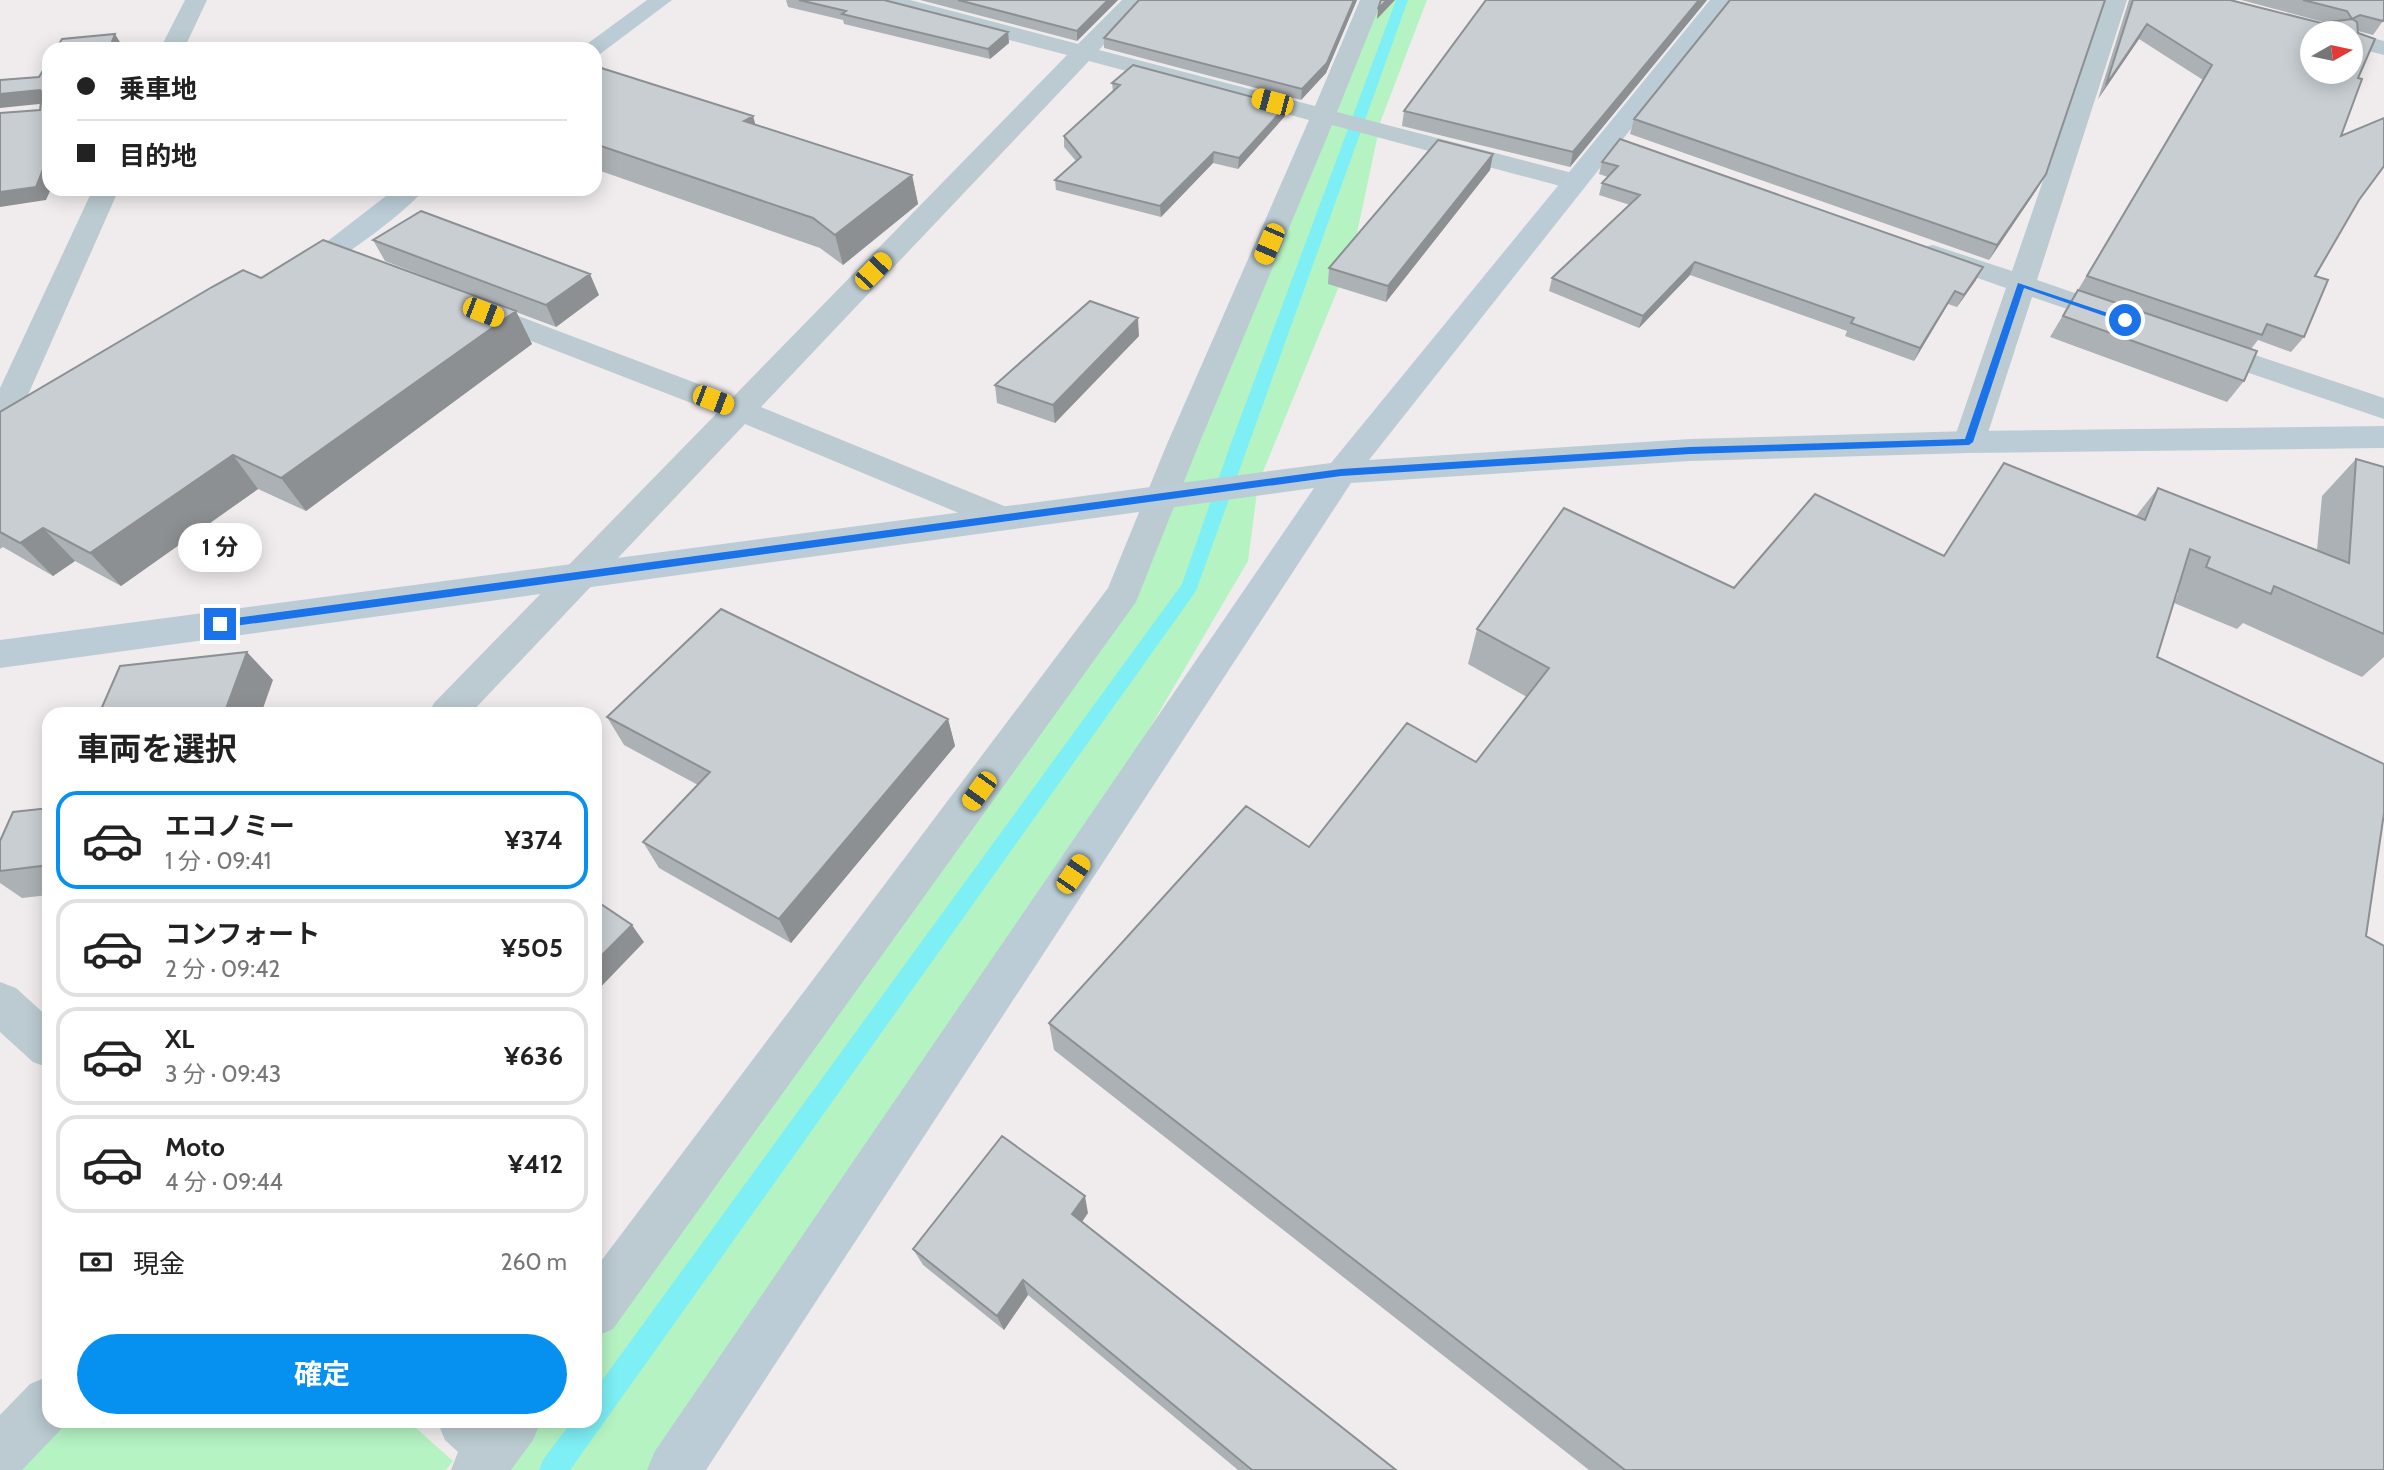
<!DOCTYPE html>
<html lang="ja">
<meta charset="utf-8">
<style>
body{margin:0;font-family:Cabin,"Noto Sans JP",sans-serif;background:#f2f2f2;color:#222;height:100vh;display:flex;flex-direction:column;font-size:26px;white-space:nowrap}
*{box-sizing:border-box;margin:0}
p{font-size:23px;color:#767676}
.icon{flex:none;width:38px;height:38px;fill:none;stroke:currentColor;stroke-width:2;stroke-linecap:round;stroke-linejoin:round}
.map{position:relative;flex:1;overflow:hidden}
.panel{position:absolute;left:42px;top:707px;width:560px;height:721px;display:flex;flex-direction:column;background:#fff;border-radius:21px;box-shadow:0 4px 18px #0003}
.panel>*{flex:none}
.hud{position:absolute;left:42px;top:42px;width:560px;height:154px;border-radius:21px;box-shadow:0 4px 18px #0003;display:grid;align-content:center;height:154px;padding:0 35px;background:#fff}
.needle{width:46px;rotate:81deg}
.tools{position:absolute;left:2300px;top:21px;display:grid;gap:14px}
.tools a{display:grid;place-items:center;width:63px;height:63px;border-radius:50%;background:#fff;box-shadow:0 4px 18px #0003;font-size:35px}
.end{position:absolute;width:32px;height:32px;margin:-16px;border:9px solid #1a73e8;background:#fff;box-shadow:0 0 0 4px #fff}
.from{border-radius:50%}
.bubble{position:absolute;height:49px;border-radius:24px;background:#fff;box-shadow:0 4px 18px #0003;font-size:23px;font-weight:700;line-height:49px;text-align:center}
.car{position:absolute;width:21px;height:42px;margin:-21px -10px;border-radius:9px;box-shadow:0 0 5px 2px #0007;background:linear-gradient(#f5c518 24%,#345 0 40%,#f5c518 0 76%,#345 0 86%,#f5c518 0)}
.hud b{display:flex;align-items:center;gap:24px;height:66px;font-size:26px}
.hud b+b{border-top:2px solid #e0e0e0}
.hud i{width:18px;height:18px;background:#222}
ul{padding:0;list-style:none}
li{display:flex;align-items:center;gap:21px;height:98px;margin:0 14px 10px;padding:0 21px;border:4px solid #e0e0e0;border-radius:21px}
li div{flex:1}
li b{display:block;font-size:26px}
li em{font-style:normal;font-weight:700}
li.active{border-color:#0691f0}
li>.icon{width:63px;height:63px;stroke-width:1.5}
h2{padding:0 35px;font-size:32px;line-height:84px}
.pay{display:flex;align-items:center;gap:18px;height:77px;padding:0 35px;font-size:26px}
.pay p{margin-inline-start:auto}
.action{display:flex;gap:14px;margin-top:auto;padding:14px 35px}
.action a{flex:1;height:80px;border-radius:42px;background:#0691f0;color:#fff;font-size:28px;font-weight:700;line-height:80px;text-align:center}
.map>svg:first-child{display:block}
.green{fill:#b5f3c3}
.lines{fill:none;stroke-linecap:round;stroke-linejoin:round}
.stream{fill:#7deff5;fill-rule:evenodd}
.street{fill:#bbcbd1;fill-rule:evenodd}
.secondary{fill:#bbccd6;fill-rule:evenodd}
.wall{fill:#acb1b5}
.shaded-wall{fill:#8c9093}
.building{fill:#c8ced2;stroke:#8c9093;stroke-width:2;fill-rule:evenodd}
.route{fill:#1a73e8}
</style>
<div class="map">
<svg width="2384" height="1470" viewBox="0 0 2384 1470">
<rect width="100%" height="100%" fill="#f0eced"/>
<path class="green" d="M 1371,0 L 1427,0 L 1381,120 L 1353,252 L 1258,484 L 1248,561 L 998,986 L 674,1470 L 479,1470 L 515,1421 L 595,1421 L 595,1312 L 1124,593 Z
M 68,1421 L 408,1421 L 453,1461 L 446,1470 L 20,1470 Z"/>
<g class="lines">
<path class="stream" d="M 1396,0 L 1408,0 L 1196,591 L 570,1470 L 539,1470 L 543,1460 L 572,1421 L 595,1421 L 595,1390 L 1182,584 L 1231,443 Z"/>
<path class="street" d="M 185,0 L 207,0 L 184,49 L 160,49 Z
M 873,0 L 910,0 L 1078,44 L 1122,0 L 1145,0 L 1099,50 L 1315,106 L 1360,0 L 1382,0 L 1337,112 L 1584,176 L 1588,182 L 1584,188 L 1575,190 L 1332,125 L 1199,444 L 1136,602 L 613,1329 L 595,1337 L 595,1269 L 1108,588 L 1167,444 L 1309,120 L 1089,61 L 761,407 L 1014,510 L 1019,518 L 1014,526 L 1002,530 L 990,526 L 745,424 L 470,714 L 428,714 L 434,703 L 717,413 L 467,316 L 462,310 L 467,304 L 477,301 L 487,304 L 733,397 L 1067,55 L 876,5 Z
M 2105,0 L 2127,0 L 2037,280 L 2130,312 L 2135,318 L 2130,324 L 2120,327 L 2032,297 L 1985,442 L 1980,449 L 1969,453 L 1958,449 L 1953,442 L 2006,288 L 1923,259 L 1919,253 L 1923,247 L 1933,245 L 2012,271 Z
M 2350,32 L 2384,41 L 2384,55 L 2350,46 L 2350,33 L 2345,33 Z
M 93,189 L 119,189 L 16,422 L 11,429 L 0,432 L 0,388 Z
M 2204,338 L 2384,398 L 2384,419 L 2193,354 L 2189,347 L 2193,340 Z
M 0,982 L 16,988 L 49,1018 L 49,1068 L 33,1062 L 0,1032 Z
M 49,1376 L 49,1421 L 68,1422 L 22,1470 L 0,1470 L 0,1415 L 30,1384 Z
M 437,1421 L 541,1421 L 533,1440 L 511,1470 L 451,1470 L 458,1452 L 445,1440 Z"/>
<path class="secondary" d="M 647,0 L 672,0 L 600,54 L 595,55 L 595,49 L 580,49 Z
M 1710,0 L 1733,0 L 1369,460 L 1690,439 L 1969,431 L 2384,426 L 2384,448 L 1969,453 L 1690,461 L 1351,483 L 706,1470 L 647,1470 L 655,1451 L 1314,488 L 0,668 L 0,640 L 1331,463 Z
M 395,189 L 424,189 C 409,211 331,267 305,278 C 298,282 292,281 284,279 L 280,273 L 284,267 L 320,247 Z"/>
</g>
<path class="wall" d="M 786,0 L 884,0 L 1008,32 L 1009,43 L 990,59 L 844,24 L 843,20 L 788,7 Z
M 920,0 L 1118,0 L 1077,41 Z
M 1139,0 L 1357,0 L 1326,73 L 1301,100 L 1104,48 L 1104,38 Z
M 1707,0 L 1570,167 L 1402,126 L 1404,111 Z
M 2129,0 L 2230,0 L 2321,23 L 2327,23 L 2241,0 L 2384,0 L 2383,21 L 2373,35 L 2358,31 L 2358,78 L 2341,136 L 2359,200 L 2315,276 L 2304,337 L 2291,352 L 2258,340 L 2251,349 L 2244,381 L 2227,402 L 2050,337 L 2203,80 L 2139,39 L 2098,99 Z
M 595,66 L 753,116 L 755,125 L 912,175 L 918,204 L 843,265 L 820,248 L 595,169 Z
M 1112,83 L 1285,116 L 1238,169 L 1213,163 L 1161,217 L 1056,190 L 1055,180 L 1076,161 L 1064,147 L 1064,136 L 1113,92 Z
M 1634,119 L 2037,189 L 1989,260 L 1630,134 Z
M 1620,139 L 1976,280 L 1957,307 L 1948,304 L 1914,361 L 1845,336 L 1847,331 L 1690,275 L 1639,328 L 1549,291 L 1552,278 L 1630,205 L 1599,195 L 1602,183 L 1608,177 L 1599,174 L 1602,162 Z
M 1493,154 L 1490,170 L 1386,302 L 1328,284 L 1329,268 Z
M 373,240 L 599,295 L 556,327 L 516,312 L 532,344 L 306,511 L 258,489 L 121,586 L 75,561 L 53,576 L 3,547 L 0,549 L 0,412 L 261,278 L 459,290 L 385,261 Z
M 1139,336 L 1055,423 L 997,403 L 995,385 Z
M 2356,459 L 2384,467 L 2384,657 L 2362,677 L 2243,623 L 2237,629 L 2174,603 L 2178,593 L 2177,592 L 2157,657 L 2366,936 L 2384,1470 L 1589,1470 L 1054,1050 L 1049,1023 L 1309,847 L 1476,762 L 1527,697 L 1468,664 L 1477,629 L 1944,556 L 2136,516 L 2158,488 L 2317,550 L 2322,496 Z
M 607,717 L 948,719 L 955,746 L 791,943 L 659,868 L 643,842 L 698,785 L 624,745 Z
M 49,808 L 49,895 L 22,898 L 0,883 L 0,841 Z
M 1088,1213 L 1082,1222 L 1396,1470 L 1238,1470 L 1028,1295 L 1004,1330 L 923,1265 L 913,1249 Z"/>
<path class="shaded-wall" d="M 1108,0 L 1118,0 L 1077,41 L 1077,31 Z
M 1354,0 L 1357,0 L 1326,73 L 1301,100 L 1302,89 Z
M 1387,0 L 1395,0 L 1377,19 L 1378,9 Z
M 1699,0 L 1707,0 L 1570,167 L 1573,152 Z
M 2147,24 L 2139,39 L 2098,99 L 2106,85 Z
M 1008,32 L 1009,43 L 990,59 L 988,49 Z
M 115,34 L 123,47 L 123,49 L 109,49 Z
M 40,90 L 49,103 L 0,108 L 0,94 Z
M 1286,106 L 1285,116 L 1238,169 L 1239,158 Z
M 753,116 L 761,145 L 744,121 Z
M 1214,152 L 1213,163 L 1161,217 L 1160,206 Z
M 49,154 L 49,189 L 51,189 L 46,200 L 0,207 L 0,192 Z
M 1493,154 L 1490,170 L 1386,302 L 1388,286 Z
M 2046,174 L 2037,189 L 1989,260 L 1997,245 Z
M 912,175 L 918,204 L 843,265 L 835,235 Z
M 1695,262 L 1690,275 L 1639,328 L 1643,316 Z
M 1983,267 L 1976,280 L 1957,307 L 1964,295 Z
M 590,274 L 599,295 L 556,327 L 546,305 Z
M 1955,291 L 1948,304 L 1914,361 L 1920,348 Z
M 516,311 L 532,344 L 306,511 L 281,478 Z
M 1138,318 L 1139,336 L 1055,423 L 1053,405 Z
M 233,455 L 258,489 L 121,586 L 90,553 Z
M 43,528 L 75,561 L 53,576 L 20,543 Z
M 247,652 L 273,680 L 261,714 L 224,714 Z
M 948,719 L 955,746 L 791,943 L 779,919 Z
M 632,925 L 644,942 L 595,993 L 595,962 Z
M 1085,1196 L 1088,1213 L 1076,1230 L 1072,1214 Z
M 1023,1280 L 1028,1295 L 1004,1330 L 997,1316 Z"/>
<path class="building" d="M 799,0 L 884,0 L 1008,32 L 988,49 L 842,14 L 846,11 Z
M 958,0 L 1108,0 L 1077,31 Z
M 1139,0 L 1354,0 L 1327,63 L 1302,89 L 1104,38 Z
M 1381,0 L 1387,0 L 1378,9 Z
M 1486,0 L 1699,0 L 1573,152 L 1404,111 Z
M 1730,0 L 2105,0 L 2046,174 L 1997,245 L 1634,119 Z
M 2133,0 L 2230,0 L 2321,23 L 2352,19 L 2357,22 L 2358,33 L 2375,39 L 2358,78 L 2362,79 L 2341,136 L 2384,118 L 2384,166 L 2359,200 L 2315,276 L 2328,280 L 2304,337 L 2267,324 L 2262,335 L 2087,276 L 2212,65 L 2147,24 L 2106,85 ZM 2312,33 L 2350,33 L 2350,72 L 2312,72 Z
M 2303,0 L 2384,0 L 2384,19 L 2383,21 L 2360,15 L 2352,19 L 2347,11 Z
M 115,34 L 109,49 L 56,49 L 62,39 Z
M 49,61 L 49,154 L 36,187 L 0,192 L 0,113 L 40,110 L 42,93 L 40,90 L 0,94 L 0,80 L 39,77 Z
M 1133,65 L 1286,106 L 1239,158 L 1214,152 L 1160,206 L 1055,180 L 1081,157 L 1064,136 L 1120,85 L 1112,83 Z
M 595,66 L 753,116 L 744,121 L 912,175 L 835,235 L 813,218 L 595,144 Z
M 1620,139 L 1983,267 L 1964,295 L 1955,291 L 1920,348 L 1851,323 L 1854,318 L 1695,262 L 1643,316 L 1552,278 L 1640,195 L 1602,183 L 1618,166 L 1602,162 Z
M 1438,140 L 1493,154 L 1388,286 L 1329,268 Z
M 421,211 L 590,274 L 546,305 L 373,240 Z
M 323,240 L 516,311 L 281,478 L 233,455 L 90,553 L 43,528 L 20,543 L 0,532 L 0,412 L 212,287 L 243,270 L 261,278 Z
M 2078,290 L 2257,351 L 2244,381 L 2063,316 Z
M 1090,301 L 1138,318 L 1053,405 L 995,385 Z
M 2356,459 L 2384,467 L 2384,634 L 2274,586 L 2271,594 L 2206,567 L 2210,557 L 2190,549 L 2157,657 L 2384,764 L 2384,813 L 2366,936 L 2384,946 L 2384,1470 L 1625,1470 L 1049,1023 L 1246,806 L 1309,847 L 1407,723 L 1476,762 L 1549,668 L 1477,629 L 1564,508 L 1734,588 L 1815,494 L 1944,556 L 2004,463 L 2145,520 L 2158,488 L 2349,563 Z
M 721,609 L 948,719 L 779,919 L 643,842 L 710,772 L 607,717 Z
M 247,652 L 224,714 L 99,714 L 120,666 Z
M 49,808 L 49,865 L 0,871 L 0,841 L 13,812 Z
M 595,900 L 632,925 L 595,962 Z
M 1002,1136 L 1085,1196 L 1072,1214 L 1396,1470 L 1252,1470 L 1023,1280 L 997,1316 L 913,1249 Z"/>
<path class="route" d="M 2018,283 L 2129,320 L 2122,322 L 2024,288 L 1973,442 L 1969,445 L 1690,454 L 1341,476 L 220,628 L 215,624 L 220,620 L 1341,469 L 1690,447 L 1965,439 Z"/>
</svg>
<div class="tools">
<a><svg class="needle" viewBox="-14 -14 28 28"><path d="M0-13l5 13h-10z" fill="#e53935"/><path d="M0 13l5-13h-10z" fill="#767676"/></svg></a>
</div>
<i class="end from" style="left:2125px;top:320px"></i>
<i class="end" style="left:220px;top:624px"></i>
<div class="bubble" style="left:178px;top:523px;width:84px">1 分</div>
<i class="car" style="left:1272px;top:102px;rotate:285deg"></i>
<i class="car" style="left:1269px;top:244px;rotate:203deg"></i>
<i class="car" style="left:873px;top:271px;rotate:44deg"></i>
<i class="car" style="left:483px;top:312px;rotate:111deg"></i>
<i class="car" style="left:713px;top:400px;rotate:111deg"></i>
<i class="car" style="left:979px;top:791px;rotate:216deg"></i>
<i class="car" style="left:1073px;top:874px;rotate:34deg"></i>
<div class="hud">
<b><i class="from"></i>乗車地</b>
<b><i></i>目的地</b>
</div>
<section class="panel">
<h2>車両を選択</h2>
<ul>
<li class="active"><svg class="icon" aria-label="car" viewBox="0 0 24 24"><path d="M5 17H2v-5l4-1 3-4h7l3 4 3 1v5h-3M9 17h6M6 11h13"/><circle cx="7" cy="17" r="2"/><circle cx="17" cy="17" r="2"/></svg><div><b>エコノミー</b><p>1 分 · 09:41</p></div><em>¥374</em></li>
<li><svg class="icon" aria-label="car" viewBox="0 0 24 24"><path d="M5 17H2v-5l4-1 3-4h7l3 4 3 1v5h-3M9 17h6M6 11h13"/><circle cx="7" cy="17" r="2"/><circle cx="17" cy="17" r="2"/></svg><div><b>コンフォート</b><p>2 分 · 09:42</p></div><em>¥505</em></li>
<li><svg class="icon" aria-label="car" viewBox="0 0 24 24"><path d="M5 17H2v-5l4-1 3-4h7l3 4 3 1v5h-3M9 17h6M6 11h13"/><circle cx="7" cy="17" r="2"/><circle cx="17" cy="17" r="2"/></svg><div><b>XL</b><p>3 分 · 09:43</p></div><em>¥636</em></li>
<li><svg class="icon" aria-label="car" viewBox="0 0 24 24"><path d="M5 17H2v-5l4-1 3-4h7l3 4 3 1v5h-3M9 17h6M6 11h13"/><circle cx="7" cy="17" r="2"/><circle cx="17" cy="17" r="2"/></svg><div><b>Moto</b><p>4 分 · 09:44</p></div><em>¥412</em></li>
</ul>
<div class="pay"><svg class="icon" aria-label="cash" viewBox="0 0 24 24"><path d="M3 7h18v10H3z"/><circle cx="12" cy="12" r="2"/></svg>現金<p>260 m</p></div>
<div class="action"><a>確定</a></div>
</section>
</div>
